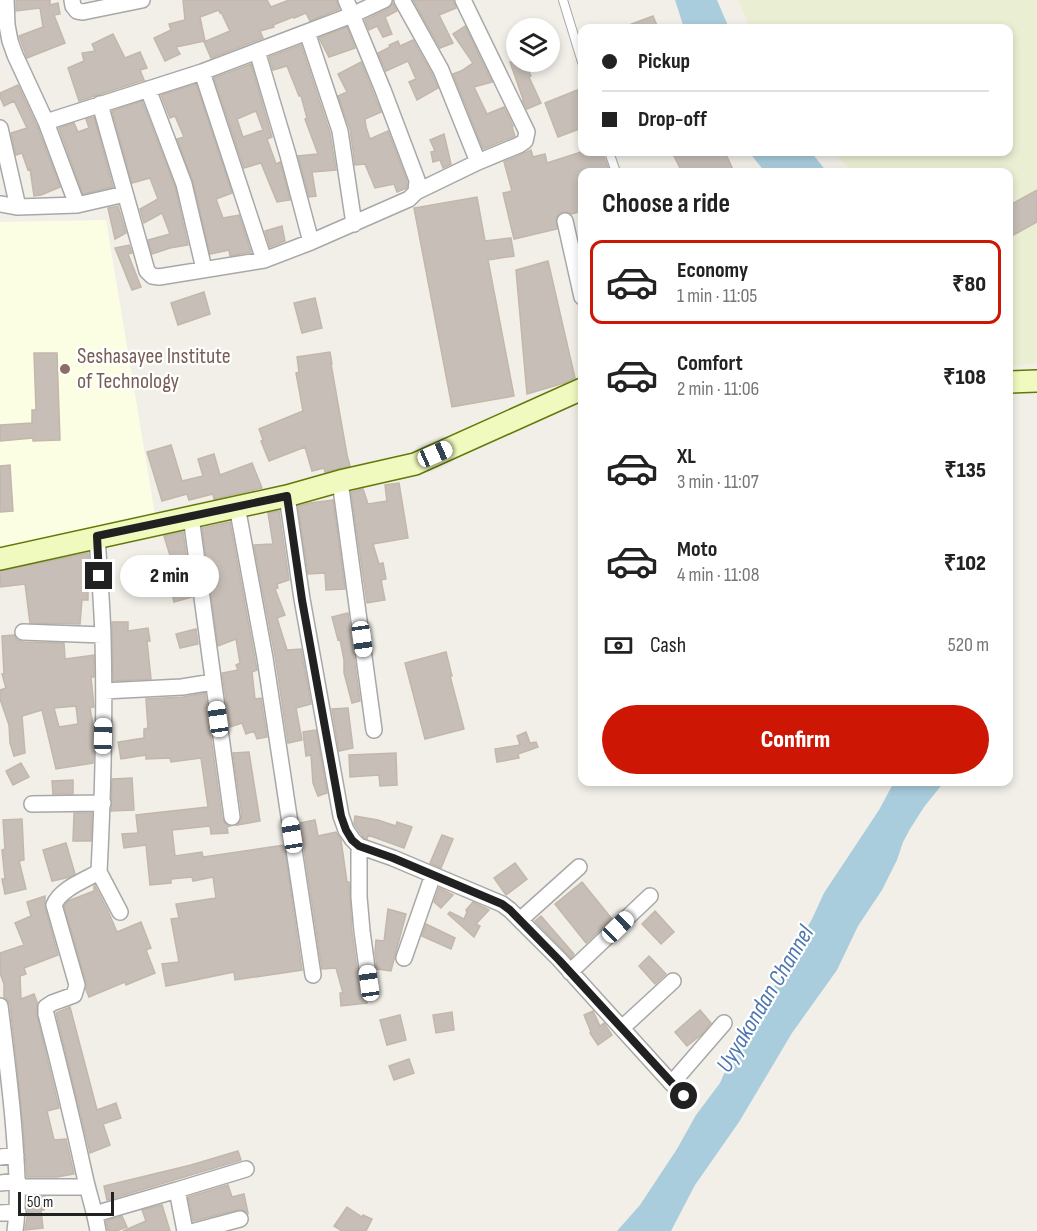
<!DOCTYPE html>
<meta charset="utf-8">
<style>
body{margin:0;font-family:"Sofia Sans Condensed",sans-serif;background:#f6f6f6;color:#222;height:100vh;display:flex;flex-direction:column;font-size:22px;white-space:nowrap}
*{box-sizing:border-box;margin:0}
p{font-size:20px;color:#767676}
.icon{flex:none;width:33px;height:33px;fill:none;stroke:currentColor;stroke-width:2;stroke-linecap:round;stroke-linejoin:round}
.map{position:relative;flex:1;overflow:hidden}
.sheet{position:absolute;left:578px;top:168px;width:435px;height:618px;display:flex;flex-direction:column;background:#fff;border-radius:12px;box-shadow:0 3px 9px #0003}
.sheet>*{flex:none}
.guide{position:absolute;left:578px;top:24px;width:435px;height:132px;border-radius:12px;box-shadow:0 3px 9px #0003;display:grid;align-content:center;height:132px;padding:0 24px;background:#fff}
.fabs{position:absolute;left:506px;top:18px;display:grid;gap:12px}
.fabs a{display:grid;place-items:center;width:54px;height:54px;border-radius:50%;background:#fff;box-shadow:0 3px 9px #0003;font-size:30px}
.scale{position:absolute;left:18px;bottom:15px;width:96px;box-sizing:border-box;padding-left:6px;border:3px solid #212121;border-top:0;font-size:16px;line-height:21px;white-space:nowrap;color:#212121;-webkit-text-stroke:4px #fff;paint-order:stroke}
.end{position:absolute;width:27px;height:27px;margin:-14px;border:8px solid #212121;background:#fff;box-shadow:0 0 0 3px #fff}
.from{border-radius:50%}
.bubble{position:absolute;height:42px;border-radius:21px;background:#fff;box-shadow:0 3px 9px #0003;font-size:20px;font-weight:800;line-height:42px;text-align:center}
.car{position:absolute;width:18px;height:36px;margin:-18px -9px;border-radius:8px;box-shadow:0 0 4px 2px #0007;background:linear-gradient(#fff 24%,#345 0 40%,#fff 0 76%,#345 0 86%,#fff 0)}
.guide b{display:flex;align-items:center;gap:21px;height:57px;font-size:22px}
.guide b+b{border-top:2px solid #e0e0e0}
.guide i{width:15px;height:15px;background:#222}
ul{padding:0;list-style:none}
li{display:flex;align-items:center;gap:18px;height:84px;margin:0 12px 9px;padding:0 12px;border:3px solid transparent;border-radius:12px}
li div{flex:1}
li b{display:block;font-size:22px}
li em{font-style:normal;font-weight:800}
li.active{border-color:#ce1604}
li>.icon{width:54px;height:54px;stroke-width:1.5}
h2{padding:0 24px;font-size:27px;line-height:72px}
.pay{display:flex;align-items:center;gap:15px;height:66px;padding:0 24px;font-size:22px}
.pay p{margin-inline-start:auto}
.primary-button{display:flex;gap:12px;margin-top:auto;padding:12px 24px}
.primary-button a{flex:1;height:69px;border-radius:36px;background:#ce1604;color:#fff;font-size:24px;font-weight:800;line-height:69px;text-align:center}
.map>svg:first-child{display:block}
.education{fill:#fcfee3}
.farmland{fill:#eaefd4}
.water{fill:#a9cddd}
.building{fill:#c6beb7;stroke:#c3b7aa;stroke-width:1.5;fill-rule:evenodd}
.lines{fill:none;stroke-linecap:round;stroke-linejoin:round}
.lane-casing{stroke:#a8a8a8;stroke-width:10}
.street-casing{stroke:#a8a8a8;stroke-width:18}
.secondary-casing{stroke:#627907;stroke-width:24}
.lane{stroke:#fff;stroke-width:8}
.street{stroke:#fff;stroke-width:15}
.secondary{stroke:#f0f9be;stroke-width:21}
.route{stroke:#212121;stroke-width:8}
.education-dot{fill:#8d6e63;stroke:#fff;stroke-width:2}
.labels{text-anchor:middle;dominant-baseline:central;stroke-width:4.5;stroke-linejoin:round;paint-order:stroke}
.education-label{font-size:22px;fill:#785e54;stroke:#fff;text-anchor:start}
.water-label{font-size:24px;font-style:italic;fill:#4e76b0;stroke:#fff}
</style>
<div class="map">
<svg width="1037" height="1231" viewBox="0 0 1037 1231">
<rect width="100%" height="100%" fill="#f1efe8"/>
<path class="education" d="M 106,220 L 155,515 L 0,551 L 0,222 Z"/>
<path class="farmland" d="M 738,0 L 1037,0 L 1037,363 L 1008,367 L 1008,172 L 854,172 L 832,152 L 1008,152 L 1008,28 L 750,28 Z"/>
<path class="water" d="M 675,0 L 717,0 L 729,28 L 684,28 Z
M 749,152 L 811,152 L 827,172 L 765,172 Z
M 894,782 L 944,782 L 924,807 L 910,829 L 903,842 L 897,860 L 882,890 L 858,926 L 837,970 L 792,1033 L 739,1122 L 695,1185 L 671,1231 L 617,1231 L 640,1205 L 677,1149 L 696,1115 L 720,1083 L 730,1060 L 756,1019 L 812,919 L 824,893 L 879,810 Z"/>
<path class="building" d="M 16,0 L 50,0 L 50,5 L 58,3 L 60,14 L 54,15 L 65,43 L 27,58 L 19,36 L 43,27 L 40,8 L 16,11 Z
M 183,0 L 267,0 L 271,7 L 289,0 L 336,0 L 339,9 L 310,21 L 306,13 L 294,18 L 293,17 L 273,25 L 274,27 L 260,31 L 263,38 L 211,58 L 204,42 L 230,31 L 221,12 L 220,13 L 219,10 L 200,17 L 205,41 L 176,47 L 180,54 L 165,61 L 154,38 L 171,30 L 169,24 L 185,20 Z
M 413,0 L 453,0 L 456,8 L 439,15 L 453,43 L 440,48 Z
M 393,3 L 397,11 L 385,17 L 392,34 L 383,37 L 377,26 L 369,30 L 365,20 L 388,9 Z
M 653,16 L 658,28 L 621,28 Z
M 465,26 L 492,82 L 474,87 L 487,114 L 504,107 L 513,126 L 512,127 L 515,136 L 483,149 L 453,74 L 461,71 L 473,63 L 453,34 Z
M 347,27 L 355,48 L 329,57 L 319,38 Z
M 113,34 L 125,58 L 140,52 L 147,68 L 140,70 L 144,80 L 79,101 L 68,68 L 84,61 L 82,53 L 95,51 L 92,44 Z
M 413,40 L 432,74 L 438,88 L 417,100 L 409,82 L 416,79 L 408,61 L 386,71 L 378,53 L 390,47 L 389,45 L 398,41 L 400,46 Z
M 301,45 L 330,133 L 336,170 L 312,172 L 316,196 L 309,197 L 298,156 L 318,154 L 305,119 L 307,118 L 301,96 L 299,96 L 287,66 L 273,70 L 269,57 Z
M 361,62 L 381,112 L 365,119 L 366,127 L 370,139 L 388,131 L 407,181 L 407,188 L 397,192 L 394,184 L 375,188 L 365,164 L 355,165 L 350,129 L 338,96 L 347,92 L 338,74 Z
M 510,62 L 525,62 L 531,76 L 529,77 L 541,103 L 527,109 L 522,100 L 524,102 Z
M 251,64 L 272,137 L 267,139 L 276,164 L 280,162 L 290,200 L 277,202 L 261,163 L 244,168 L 214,78 ZM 256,111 L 263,130 L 243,137 L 237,119 Z
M 196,84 L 232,193 L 216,199 L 223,218 L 239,215 L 251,252 L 230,256 L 229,250 L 210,254 L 193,182 L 177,139 L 184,137 L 175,116 L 170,118 L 161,95 Z
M 18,85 L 37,126 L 60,187 L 41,195 L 34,196 L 30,169 L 28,170 L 22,153 L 16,155 L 11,133 L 27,128 L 14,101 L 4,106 L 0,97 L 0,93 Z
M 582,88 L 582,128 L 558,137 L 545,103 Z
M 142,101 L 175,187 L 188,245 L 170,248 L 152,254 L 148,240 L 170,234 L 162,213 L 144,223 L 140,209 L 158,199 L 150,178 L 132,183 L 112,111 Z
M 94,117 L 113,187 L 83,194 L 59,128 L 74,123 L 78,132 L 89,128 L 86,119 Z
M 444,134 L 451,164 L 443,168 L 440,160 L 433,162 L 431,152 L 435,151 L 430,140 Z
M 531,150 L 533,157 L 545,154 L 547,163 L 581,152 L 602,152 L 610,172 L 582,172 L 582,211 L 572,214 L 567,212 L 559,213 L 556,219 L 557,229 L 514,239 L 503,193 L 512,191 L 504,162 Z
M 672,152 L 725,152 L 734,172 L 682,172 Z
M 1037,190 L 1037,222 L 1008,238 L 1008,206 Z
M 477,197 L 485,241 L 511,238 L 514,256 L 488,260 L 514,396 L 452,407 L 414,208 Z
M 118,206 L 126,233 L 115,239 L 108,208 Z
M 282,226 L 285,241 L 270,247 L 265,231 Z
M 129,245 L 132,253 L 128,254 L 141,287 L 132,290 L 115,248 Z
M 548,261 L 575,378 L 564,383 L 527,394 L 516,270 Z
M 204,292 L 210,314 L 178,325 L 171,303 Z
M 315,298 L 322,328 L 302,333 L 294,303 Z
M 330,352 L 332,364 L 331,364 L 347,455 L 350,466 L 325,472 L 324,468 L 312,471 L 305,447 L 269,461 L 261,441 L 263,440 L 259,429 L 303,411 L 296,373 L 299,372 L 297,357 Z
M 34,353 L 57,353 L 60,440 L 33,441 L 33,438 L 0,441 L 0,425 L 32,423 L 32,410 L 36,410 Z
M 171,445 L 182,481 L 203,476 L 198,459 L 214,454 L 220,475 L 252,463 L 262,488 L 214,499 L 213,494 L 189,500 L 187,494 L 162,501 L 147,452 Z
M 10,465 L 13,511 L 0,512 L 0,466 Z
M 399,483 L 408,538 L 373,544 L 379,564 L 383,563 L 386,579 L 381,580 L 385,600 L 367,603 L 351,492 L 363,489 L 368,504 L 387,501 L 385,485 Z
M 333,500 L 345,589 L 326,590 L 325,573 L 308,574 L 298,506 L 310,503 Z
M 279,511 L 289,580 L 277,584 L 278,588 L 275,589 L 285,615 L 277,618 L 287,650 L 301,649 L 311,704 L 296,708 L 302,740 L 288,743 L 275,656 L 254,545 L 273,544 L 268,513 Z
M 230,522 L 257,670 L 252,672 L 255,699 L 261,698 L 267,737 L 257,739 L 254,731 L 246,734 L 242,723 L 230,727 L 222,673 L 238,670 L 236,665 L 240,663 L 236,639 L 218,646 L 202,528 Z
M 183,532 L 192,597 L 174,602 L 171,590 L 183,587 L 178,559 L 172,562 L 164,536 Z
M 88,553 L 90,584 L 88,584 L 88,600 L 82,600 L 80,624 L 30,623 L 25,584 L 0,587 L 0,571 Z
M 348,613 L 360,701 L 352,703 L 344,673 L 344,660 L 340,639 L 338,640 L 332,617 Z
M 112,622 L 128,622 L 128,631 L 148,628 L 150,641 L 147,641 L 151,679 L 113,681 Z
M 196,629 L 198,644 L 180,648 L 176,634 Z
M 14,635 L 17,640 L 23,642 L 64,643 L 65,659 L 94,655 L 94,677 L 91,677 L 94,707 L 90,708 L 94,730 L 93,763 L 56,769 L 42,710 L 22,716 L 25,753 L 14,756 L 10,743 L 9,725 L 0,699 L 0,690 L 6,688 L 2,674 L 4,674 L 2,636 ZM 76,706 L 78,724 L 59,727 L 54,708 Z
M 446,652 L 452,676 L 450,676 L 464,729 L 425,739 L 405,663 Z
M 205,693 L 222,818 L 225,823 L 230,826 L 227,827 L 228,833 L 211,834 L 210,826 L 172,830 L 175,856 L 202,852 L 203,857 L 284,845 L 302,970 L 235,980 L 234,972 L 166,986 L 162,964 L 179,962 L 171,919 L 179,918 L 176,904 L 216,898 L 213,877 L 193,881 L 192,877 L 171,879 L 171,883 L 150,885 L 146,845 L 124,848 L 122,834 L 138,833 L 136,815 L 208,807 L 201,758 L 171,762 L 170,758 L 146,759 L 146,755 L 121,759 L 118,742 L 144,738 L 144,729 L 148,728 L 146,699 L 183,697 Z
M 348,708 L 353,748 L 339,751 L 332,709 Z
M 316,730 L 327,793 L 318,796 L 313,783 L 311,755 L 306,756 L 303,732 Z
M 526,732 L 530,743 L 536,742 L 538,747 L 518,754 L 519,758 L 497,762 L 495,749 L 520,745 L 517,736 Z
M 249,752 L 260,821 L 237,825 L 241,821 L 242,816 L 233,753 Z
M 396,753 L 397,785 L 380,786 L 379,775 L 350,777 L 349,755 Z
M 21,763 L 29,777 L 13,785 L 6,771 Z
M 132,778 L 134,810 L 111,811 L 112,779 Z
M 73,780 L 73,794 L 53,794 L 52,781 Z
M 74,813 L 92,813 L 91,841 L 73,841 Z
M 355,816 L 378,820 L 396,826 L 397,822 L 412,827 L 404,848 L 368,835 L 367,839 L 364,838 L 355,825 L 354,823 Z
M 22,819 L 24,860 L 19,861 L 26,889 L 5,894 L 2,879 L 5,879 L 2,850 L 5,849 L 3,820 Z
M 315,820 L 318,836 L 336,832 L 341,840 L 347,882 L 349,882 L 352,932 L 359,984 L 362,989 L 366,992 L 367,1003 L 341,1006 L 340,993 L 343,993 L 336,968 L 322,969 L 300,823 Z
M 442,835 L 453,839 L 441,868 L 430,863 Z
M 66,843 L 75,874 L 70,877 L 52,881 L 43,850 Z
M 515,863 L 527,879 L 506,895 L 494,878 Z
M 582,882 L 612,919 L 586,943 L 555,904 Z
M 94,886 L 95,886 L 108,911 L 117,932 L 141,922 L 151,948 L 146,950 L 155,973 L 126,985 L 125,982 L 89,997 L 86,990 L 86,982 L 64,906 L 68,901 L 94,891 Z
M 439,888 L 453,895 L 441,908 L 434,902 Z
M 45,896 L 45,908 L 58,955 L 24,968 L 26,974 L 20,976 L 21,999 L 34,994 L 37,1002 L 37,1016 L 59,1108 L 47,1111 L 54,1140 L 66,1139 L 74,1174 L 57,1177 L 27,1177 L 23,1126 L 16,1057 L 10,1005 L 8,1001 L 4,997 L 4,984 L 0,973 L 0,953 L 24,945 L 15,923 L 31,916 L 27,902 Z
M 473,902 L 489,910 L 476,924 L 480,926 L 474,937 L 448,914 L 450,912 L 464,919 L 467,912 L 466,910 Z
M 388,909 L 406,914 L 391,971 L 377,969 L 375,952 L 376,940 L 384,941 Z
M 655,911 L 674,932 L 661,944 L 642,924 Z
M 541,916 L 574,954 L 571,958 L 535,921 Z
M 426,924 L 455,938 L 451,949 L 422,936 Z
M 649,956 L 666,974 L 655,984 L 639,966 Z
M 70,1007 L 97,1110 L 116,1103 L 121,1118 L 103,1124 L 110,1145 L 90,1153 L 56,1013 Z
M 700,1010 L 711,1023 L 701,1035 L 687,1046 L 675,1032 Z
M 593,1011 L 600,1026 L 604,1023 L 612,1035 L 598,1045 L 590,1033 L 591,1032 L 584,1015 Z
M 452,1012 L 454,1030 L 436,1033 L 433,1015 Z
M 400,1015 L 406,1040 L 387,1045 L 380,1020 Z
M 409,1059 L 414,1073 L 394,1080 L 389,1066 Z
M 238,1151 L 241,1160 L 107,1200 L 104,1186 L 191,1165 Z
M 228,1185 L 232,1197 L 244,1194 L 248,1213 L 243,1210 L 237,1210 L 193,1221 L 188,1197 Z
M 27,1197 L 45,1197 L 44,1210 L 41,1210 L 43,1228 L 25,1230 L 28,1212 Z
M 162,1205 L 170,1231 L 123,1231 L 146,1221 L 142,1210 Z
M 347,1207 L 362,1217 L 363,1215 L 372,1219 L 366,1231 L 342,1231 L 334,1226 Z
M 122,1216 L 127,1227 L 116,1231 L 108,1231 L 106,1221 Z"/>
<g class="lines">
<defs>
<path id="lane" d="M 563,0 L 582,62
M 609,152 L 616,172"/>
<path id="street" d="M 72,0 L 73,6 L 77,11 L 83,12 L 142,0
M 402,0 L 441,70 L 478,162 L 519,145 L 525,141 L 527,132 L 463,0
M 307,32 L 340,131 L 354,224
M 257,51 L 288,155 L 311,242
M 202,72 L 264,260
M 148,89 L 184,184 L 204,269
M 100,104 L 147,271 L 152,276 L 159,277 L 264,260 L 311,242 L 409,199 L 416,192 L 417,180 L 383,90 L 346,0
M 46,122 L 202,72 L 352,15 L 384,0
M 0,128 L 18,207
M 416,192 L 478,162
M 0,204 L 18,207 L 77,205 L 46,122 L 15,55 L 10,41 L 7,25 L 6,0
M 77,205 L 125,194
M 565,221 L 582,297
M 340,481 L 374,730
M 287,496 L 302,599 L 341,816 L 346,830 L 353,840 L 359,846 L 393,858 L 502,904 L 510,910 L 559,959 L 684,1097
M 237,506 L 265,658 L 313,975
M 191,517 L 232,817
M 97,536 C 99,570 102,604 103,637 C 105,716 103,794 99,872 C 85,880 60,889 54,905 L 77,985 L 74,995 L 52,1003 L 46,1007 L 46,1014 C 60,1068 73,1122 85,1177 C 89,1195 95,1212 98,1231
M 23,632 L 103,635
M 104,691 L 182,687 L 213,682
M 32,804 L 103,803
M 359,846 L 359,897 L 362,931 L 369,983
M 99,872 L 120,912
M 520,920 L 579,867
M 404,958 L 433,875
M 570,972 L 650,896
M 0,1006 C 6,1052 12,1098 15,1144 C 17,1173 19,1202 15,1231
M 622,1028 L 673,981
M 672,1083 L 724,1023
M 0,1157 L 16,1155
M 0,1183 L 18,1181
M 18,1187 L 87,1187
M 177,1190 L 246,1169
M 0,1213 L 18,1212
M 95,1214 L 177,1190 L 185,1231
M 195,1231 L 240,1219"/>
<path id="secondary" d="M 1008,382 L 1037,381
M 0,559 L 287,496 L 340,481 L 415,464 L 582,389"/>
</defs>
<use href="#lane" class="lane-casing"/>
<use href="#street" class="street-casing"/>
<use href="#secondary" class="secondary-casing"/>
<use href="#lane" class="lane"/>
<use href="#street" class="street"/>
<use href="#secondary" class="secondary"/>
</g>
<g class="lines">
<path class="route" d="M 99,576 L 97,536 L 287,496 L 302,600 L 341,816 L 346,830 L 352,840 L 359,846 L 393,858 L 502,904 L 510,910 L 559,960 L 684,1096"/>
</g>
<circle class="education-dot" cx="65" cy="369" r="6"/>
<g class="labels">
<g class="education-label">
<text x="77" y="356">Seshasayee Institute<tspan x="77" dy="25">of Technology</tspan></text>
</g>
<g class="water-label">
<text transform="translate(765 999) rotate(-59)">Uyyakondan Channel</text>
</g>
</g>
</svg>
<div class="fabs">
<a><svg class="icon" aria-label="layers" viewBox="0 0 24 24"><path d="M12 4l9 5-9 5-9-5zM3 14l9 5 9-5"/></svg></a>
</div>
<div class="scale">50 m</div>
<i class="end from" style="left:684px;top:1096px"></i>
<i class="end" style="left:99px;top:576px"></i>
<div class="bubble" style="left:120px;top:555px;width:99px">2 min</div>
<i class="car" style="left:435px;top:454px;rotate:66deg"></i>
<i class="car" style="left:362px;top:639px;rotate:172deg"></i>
<i class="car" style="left:218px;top:719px;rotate:352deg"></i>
<i class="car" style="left:103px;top:736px;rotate:1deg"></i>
<i class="car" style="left:292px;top:835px;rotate:351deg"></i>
<i class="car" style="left:618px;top:927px;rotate:46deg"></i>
<i class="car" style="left:369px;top:983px;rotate:352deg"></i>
<div class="guide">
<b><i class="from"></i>Pickup</b>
<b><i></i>Drop-off</b>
</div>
<section class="sheet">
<h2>Choose a ride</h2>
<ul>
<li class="active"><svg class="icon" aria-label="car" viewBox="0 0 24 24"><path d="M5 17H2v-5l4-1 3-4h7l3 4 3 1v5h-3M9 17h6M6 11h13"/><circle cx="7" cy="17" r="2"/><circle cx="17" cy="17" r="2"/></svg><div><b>Economy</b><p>1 min · 11:05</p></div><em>₹80</em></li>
<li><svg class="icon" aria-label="car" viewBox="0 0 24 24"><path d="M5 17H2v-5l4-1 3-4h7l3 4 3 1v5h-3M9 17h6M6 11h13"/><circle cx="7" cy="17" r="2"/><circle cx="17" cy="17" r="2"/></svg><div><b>Comfort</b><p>2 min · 11:06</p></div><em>₹108</em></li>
<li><svg class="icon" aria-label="car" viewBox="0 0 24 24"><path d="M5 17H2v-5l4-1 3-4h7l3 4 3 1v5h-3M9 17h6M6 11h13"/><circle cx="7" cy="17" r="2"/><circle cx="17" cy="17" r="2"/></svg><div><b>XL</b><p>3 min · 11:07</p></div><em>₹135</em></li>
<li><svg class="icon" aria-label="car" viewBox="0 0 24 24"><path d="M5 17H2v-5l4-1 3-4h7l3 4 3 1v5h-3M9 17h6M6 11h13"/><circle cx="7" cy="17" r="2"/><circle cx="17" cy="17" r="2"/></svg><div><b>Moto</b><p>4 min · 11:08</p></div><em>₹102</em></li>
</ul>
<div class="pay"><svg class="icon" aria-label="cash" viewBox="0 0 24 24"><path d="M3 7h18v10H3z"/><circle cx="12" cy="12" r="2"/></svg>Cash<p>520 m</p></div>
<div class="primary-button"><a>Confirm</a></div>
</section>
</div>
